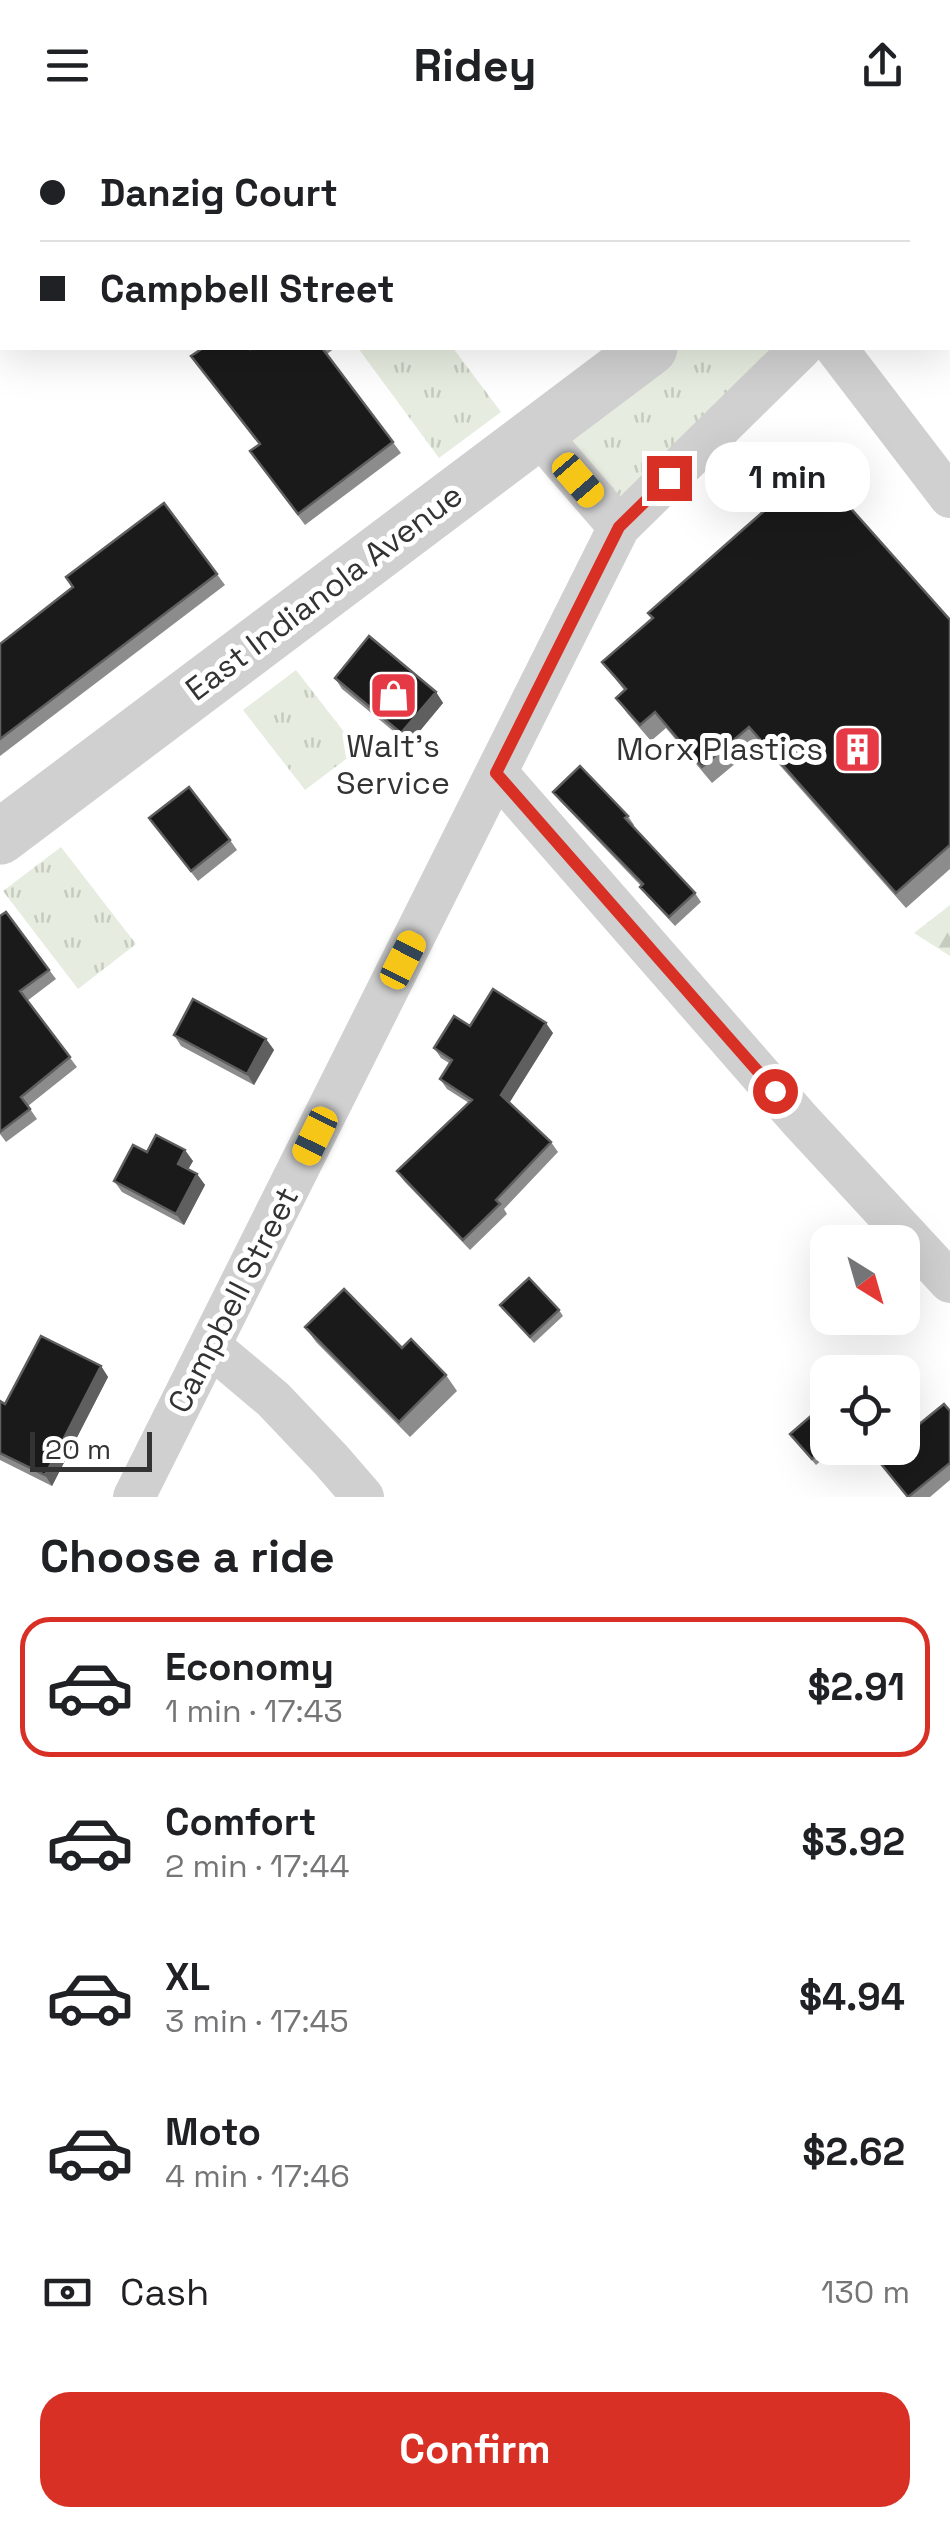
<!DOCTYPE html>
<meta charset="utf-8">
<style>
body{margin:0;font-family:"Space Grotesk",sans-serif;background:#f2f2f2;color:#202124;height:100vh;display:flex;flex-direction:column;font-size:38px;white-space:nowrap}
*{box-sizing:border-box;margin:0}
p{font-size:32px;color:#757577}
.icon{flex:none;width:55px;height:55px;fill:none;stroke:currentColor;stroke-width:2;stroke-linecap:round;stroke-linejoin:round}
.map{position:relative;height:1367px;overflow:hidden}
.sheet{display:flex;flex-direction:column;background:#fff;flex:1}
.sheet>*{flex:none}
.banner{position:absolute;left:0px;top:0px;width:950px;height:220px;box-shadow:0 10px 40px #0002;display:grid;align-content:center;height:220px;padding:0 40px;background:#fff}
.needle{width:65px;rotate:143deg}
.tools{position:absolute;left:810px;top:1095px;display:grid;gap:20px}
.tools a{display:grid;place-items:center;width:110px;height:110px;border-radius:20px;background:#fff;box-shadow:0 10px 40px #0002;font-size:50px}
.scale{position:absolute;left:30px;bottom:25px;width:122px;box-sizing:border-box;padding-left:10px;border:5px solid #333;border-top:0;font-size:28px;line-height:35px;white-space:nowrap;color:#333;-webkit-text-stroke:8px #fff;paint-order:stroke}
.end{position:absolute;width:45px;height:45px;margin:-22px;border:12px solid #d93025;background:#fff;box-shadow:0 0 0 5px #fff}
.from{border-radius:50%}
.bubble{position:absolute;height:70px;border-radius:30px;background:#fff;box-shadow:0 10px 40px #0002;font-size:32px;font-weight:700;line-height:70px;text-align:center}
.car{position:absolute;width:30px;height:60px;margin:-30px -15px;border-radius:12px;box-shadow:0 0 8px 2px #0007;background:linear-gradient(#f5c518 24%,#345 0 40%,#f5c518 0 76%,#345 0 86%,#f5c518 0)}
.banner b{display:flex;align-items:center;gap:35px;height:95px;font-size:38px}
.banner b+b{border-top:2px solid #e0e0e0}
.banner i{width:25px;height:25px;background:#202124}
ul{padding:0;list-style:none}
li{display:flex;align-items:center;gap:30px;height:140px;margin:0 20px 15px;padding:0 20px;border:5px solid transparent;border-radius:30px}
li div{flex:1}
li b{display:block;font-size:38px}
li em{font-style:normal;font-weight:700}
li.selected{border-color:#d93025}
li>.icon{width:90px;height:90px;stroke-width:1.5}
h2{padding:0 40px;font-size:45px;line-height:120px}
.pay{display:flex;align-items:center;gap:25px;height:110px;padding:0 40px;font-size:38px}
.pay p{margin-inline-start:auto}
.cta{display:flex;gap:20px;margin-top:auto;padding:20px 40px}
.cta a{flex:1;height:115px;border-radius:30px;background:#d93025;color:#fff;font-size:40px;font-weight:700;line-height:115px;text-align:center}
header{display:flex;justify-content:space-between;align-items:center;height:130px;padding:0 40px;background:#fff;font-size:45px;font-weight:700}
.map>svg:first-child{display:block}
.grass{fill:url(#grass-tufts)}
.forest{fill:url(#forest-firs)}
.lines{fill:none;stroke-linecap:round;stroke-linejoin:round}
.minor{stroke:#d0d0d0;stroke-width:42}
.tertiary{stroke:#d0d0d0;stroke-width:55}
.wall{fill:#8c8c8c}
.shaded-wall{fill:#5f5f5f}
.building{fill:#1a1a1a;stroke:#5f5f5f;stroke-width:2.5}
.route{stroke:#d93025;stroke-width:12}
.labels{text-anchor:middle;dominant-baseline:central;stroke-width:10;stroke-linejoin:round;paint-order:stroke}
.street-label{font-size:32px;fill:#333;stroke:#fff}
.poi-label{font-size:32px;fill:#333;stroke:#fff}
</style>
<header><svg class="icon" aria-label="menu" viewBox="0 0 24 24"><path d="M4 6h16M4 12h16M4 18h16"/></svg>Ridey<svg class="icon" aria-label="share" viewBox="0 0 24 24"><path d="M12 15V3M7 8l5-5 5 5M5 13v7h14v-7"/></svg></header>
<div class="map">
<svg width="950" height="1367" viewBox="0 0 950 1367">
<defs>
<pattern id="grass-tufts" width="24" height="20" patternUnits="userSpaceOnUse" patternTransform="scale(2.5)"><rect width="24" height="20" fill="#e6ecdf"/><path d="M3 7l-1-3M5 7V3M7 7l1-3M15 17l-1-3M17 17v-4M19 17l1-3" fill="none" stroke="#c6cbc0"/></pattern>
<pattern id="forest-firs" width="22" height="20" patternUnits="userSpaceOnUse" patternTransform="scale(2.5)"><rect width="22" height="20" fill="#e6ecdf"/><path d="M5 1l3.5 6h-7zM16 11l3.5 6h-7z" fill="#c6cbc0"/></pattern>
</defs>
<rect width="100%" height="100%" fill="#fff"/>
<path class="grass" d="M 358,218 L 453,218 L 501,282 L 439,328 Z
M 650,218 L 801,218 L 619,397 L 537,302 Z
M 296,540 L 358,620 L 305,660 L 243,580 Z
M 61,717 L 136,814 L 78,859 L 3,761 Z"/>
<path class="forest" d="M 950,775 L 950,826 L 914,803 Z"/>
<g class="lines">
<path class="minor" d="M 682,0 L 684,2
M 948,46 L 950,43
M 836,218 L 950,367
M 537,302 L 619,397
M 497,643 L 800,990 L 950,1152
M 210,1216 L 273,1269 L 331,1330 L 363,1367
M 134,1367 L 619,397 L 801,218"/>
<path class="tertiary" d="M 948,12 L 950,11
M 0,707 L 650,218"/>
</g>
<path class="wall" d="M 2,7 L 2,136 L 0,137 L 0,9 Z
M 253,218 L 335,218 L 327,224 L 401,323 L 305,395 L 250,321 L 259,314 L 250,219 Z
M 164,373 L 225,455 L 0,626 L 0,514 L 73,457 Z
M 950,490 L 950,739 L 906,778 L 760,613 L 712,653 L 666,598 L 651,611 L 627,583 L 616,568 L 624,560 L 602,532 Z
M 335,548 L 436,562 L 443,573 L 409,614 L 342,559 Z
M 553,662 L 628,686 L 634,695 L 633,696 L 695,763 L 701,772 L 675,796 L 647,766 L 640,757 L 641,756 L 560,671 Z
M 156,697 L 230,710 L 237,720 L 198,751 Z
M 6,782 L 56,849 L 27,871 L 77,937 L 28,976 L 37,989 L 6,1012 L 0,1004 L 0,786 Z
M 470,896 L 553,903 L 509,973 L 551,1012 L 558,1022 L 504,1079 L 507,1084 L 470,1120 L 404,1051 L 397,1041 L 469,973 L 447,959 L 440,949 L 449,933 L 441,928 L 434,918 Z
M 174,905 L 266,909 L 274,920 L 254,955 L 181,916 Z
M 147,1022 L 193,1031 L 188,1039 L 197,1044 L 205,1055 L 184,1095 L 122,1062 L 114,1051 Z
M 500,1175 L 559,1180 L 563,1186 L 534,1213 Z
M 305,1197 L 402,1218 L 446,1245 L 457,1261 L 410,1307 L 316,1212 Z
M 101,1236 L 108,1247 L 52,1356 L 0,1330 L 0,1271 L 5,1274 Z
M 950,1281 L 950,1350 L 930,1367 L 907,1367 L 877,1329 Z
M 828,1288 L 828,1318 L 836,1318 L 816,1335 L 790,1304 Z"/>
<path class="shaded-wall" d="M 436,562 L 443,573 L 409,614 L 401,603 Z
M 546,893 L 553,903 L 508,975 L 501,965 Z
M 266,909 L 274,920 L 254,955 L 247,944 Z
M 185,1020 L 193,1031 L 185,1045 L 178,1034 Z
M 197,1044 L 205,1055 L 184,1095 L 176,1084 Z
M 101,1236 L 108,1247 L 52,1356 L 45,1345 Z"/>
<path class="building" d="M 12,0 L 158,0 L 155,2 L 9,2 Z
M 521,0 L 603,0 L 604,2 L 518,2 Z
M 2,7 L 2,119 L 0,121 L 0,9 Z
M 203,218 L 249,218 L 250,219 L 253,218 L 322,218 L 393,312 L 298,384 L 250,321 L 260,314 L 191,226 Z
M 814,337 L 950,490 L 950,715 L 896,763 L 749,597 L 702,637 L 655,582 L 640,595 L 616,568 L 626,559 L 602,532 L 653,488 L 648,483 Z
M 164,373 L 217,444 L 0,609 L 0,514 L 73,457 L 66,447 Z
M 369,506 L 436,562 L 401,603 L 335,548 Z
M 580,636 L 628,686 L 625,688 L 695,763 L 669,787 L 640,757 L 643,754 L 553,662 Z
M 189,657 L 230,710 L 191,741 L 149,688 Z
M 6,782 L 49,840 L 20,861 L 70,927 L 21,967 L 30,979 L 0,1002 L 0,786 Z
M 493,859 L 546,893 L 501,965 L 551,1012 L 496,1070 L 500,1074 L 463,1110 L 397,1041 L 472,970 L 440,949 L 452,930 L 434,918 L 454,886 L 470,896 Z
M 193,869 L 266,909 L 247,944 L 174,905 Z
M 156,1005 L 185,1020 L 178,1034 L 197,1044 L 176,1084 L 114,1051 L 133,1015 L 147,1022 Z
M 529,1148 L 559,1180 L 530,1207 L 500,1175 Z
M 344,1159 L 402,1218 L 411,1209 L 446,1245 L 399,1292 L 305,1197 Z
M 41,1206 L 101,1236 L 45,1345 L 0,1323 L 0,1271 L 5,1274 Z
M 944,1274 L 950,1281 L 950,1333 L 908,1367 L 877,1329 L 891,1318 L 902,1318 L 902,1308 Z
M 819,1279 L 828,1288 L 828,1316 L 812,1329 L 790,1304 Z"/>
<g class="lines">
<path class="route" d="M 669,348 L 619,397 L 496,643 L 775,961"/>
</g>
<defs>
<symbol id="shop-square" viewBox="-11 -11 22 22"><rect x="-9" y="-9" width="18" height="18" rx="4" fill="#e63946" stroke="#fff"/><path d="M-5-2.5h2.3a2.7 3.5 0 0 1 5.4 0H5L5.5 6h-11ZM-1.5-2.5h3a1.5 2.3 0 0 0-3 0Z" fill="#fff"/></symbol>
<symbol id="building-square" viewBox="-11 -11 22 22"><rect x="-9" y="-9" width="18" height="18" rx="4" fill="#e63946" stroke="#fff"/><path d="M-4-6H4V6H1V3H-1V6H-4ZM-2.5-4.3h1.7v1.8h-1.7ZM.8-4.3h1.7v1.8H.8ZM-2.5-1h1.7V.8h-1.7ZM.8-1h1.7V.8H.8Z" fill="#fff"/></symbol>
</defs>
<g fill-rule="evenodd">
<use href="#shop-square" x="366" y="538" width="55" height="55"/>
<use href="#building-square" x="830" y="592" width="55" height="55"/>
</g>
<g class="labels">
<g class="street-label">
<text transform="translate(324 462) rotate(-37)">East Indianola Avenue</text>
<text transform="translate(233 1170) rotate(-63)">Campbell Street</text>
</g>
<g class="poi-label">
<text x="393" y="616">Walt's<tspan x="393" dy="37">Service</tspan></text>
<text x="823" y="619" text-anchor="end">Morx Plastics</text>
</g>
</g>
</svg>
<div class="tools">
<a><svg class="needle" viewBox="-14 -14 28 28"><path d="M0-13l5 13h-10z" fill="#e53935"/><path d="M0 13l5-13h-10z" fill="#757577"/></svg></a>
<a><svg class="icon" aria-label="locate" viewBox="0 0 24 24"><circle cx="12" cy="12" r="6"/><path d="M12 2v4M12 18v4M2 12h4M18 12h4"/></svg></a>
</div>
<div class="scale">20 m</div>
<i class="end from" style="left:775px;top:961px"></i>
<i class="end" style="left:669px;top:348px"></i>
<div class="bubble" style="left:705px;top:312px;width:165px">1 min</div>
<i class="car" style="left:578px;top:350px;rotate:139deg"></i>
<i class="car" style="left:403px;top:830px;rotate:27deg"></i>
<i class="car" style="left:315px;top:1006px;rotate:206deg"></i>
<div class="banner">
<b><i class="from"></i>Danzig Court</b>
<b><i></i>Campbell Street</b>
</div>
</div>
<section class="sheet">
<h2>Choose a ride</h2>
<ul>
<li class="selected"><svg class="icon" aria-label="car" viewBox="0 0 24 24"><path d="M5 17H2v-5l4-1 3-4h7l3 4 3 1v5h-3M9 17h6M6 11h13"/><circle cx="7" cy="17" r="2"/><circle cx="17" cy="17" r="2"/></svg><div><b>Economy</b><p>1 min · 17:43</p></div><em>$2.91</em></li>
<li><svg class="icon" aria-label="car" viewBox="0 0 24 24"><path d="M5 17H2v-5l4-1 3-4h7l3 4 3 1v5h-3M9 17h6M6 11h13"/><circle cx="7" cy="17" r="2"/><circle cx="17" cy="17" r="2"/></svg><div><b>Comfort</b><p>2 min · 17:44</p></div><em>$3.92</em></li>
<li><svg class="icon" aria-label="car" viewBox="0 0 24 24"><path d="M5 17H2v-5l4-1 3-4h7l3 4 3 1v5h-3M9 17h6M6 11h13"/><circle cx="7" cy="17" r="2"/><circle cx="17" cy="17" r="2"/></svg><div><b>XL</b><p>3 min · 17:45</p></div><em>$4.94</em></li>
<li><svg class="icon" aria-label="car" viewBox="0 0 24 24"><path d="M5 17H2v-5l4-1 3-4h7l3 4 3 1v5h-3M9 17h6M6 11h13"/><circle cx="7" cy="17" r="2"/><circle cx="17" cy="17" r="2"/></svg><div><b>Moto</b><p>4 min · 17:46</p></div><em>$2.62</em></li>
</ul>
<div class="pay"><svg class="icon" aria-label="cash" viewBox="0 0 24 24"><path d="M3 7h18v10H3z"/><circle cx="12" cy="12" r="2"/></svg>Cash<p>130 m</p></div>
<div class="cta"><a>Confirm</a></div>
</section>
